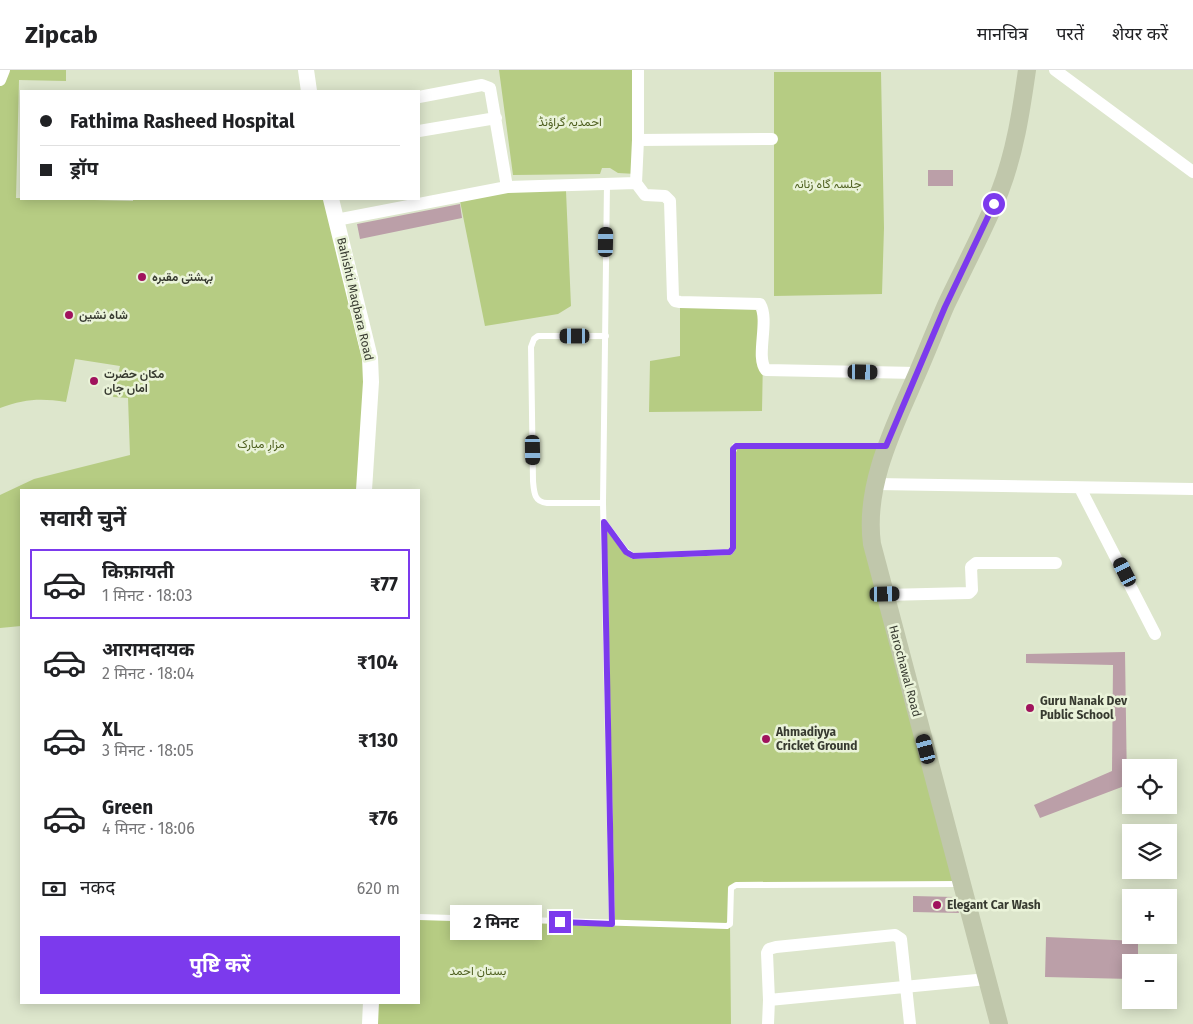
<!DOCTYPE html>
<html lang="hi">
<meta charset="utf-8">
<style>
body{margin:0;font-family:"Fira Sans",Vazirmatn,"Noto Sans Devanagari",sans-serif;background:#f6f6f6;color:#202124;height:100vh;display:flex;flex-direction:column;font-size:19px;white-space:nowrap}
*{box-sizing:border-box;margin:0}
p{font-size:16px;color:#757577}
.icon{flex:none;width:28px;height:28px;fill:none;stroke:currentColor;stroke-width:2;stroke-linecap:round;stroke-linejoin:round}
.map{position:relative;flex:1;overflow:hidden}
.panel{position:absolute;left:20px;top:419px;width:400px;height:515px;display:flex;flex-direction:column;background:#fff;border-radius:0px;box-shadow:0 2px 12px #0003}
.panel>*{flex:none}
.guide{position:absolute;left:20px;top:20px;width:400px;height:110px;border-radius:0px;box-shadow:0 2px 12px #0003;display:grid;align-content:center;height:110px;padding:0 20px;background:#fff}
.controls{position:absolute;left:1122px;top:689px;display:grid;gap:10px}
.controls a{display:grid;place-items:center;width:55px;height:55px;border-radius:0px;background:#fff;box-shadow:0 2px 12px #0003;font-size:25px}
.end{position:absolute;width:22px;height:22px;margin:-11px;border:6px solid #7c3aed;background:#fff;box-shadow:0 0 0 2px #fff}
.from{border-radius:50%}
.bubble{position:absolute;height:35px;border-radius:0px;background:#fff;box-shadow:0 2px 12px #0003;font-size:16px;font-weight:700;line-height:35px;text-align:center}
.car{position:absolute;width:15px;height:30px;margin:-15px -8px;border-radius:6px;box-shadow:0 0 4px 1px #0007;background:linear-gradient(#222 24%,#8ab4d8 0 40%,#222 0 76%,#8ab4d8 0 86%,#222 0)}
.guide b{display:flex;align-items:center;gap:18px;height:48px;font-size:19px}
.guide b+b{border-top:1px solid #e0e0e0}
.guide i{width:12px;height:12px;background:#202124}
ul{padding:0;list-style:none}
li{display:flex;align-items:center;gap:15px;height:70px;margin:0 10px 8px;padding:0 10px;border:2px solid transparent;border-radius:0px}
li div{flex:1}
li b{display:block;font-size:19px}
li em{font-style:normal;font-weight:700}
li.on{border-color:#7c3aed}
li>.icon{width:45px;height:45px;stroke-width:1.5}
h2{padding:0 20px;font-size:22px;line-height:60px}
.pay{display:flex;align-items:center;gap:12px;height:55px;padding:0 20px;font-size:19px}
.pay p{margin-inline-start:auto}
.primary-button{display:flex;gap:10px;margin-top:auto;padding:10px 20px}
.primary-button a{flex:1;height:58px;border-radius:0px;background:#7c3aed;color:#fff;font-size:20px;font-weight:700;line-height:58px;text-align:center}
header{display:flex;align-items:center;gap:30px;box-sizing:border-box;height:70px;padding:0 25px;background:#fff;border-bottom:1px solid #e0e0e0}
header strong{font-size:24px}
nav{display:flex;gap:28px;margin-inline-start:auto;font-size:18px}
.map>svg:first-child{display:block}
.green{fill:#b6cc83}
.building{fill:#bb9fa8}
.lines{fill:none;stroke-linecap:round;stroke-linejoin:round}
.service{stroke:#fff;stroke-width:6}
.minor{stroke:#fff;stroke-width:12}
.tertiary{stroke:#fff;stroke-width:16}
.secondary{stroke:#c0c7ab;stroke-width:18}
.route{stroke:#7c3aed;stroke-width:6}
.poi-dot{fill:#a0135d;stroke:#eaf3d9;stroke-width:2}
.labels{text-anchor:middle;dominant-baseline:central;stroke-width:5;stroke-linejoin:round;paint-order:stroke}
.park-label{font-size:12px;fill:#4f6020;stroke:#eaf3d9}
.poi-label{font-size:12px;font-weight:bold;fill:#373a30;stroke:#eaf3d9;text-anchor:start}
.street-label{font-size:12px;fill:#373a30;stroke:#eaf3d9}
</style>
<header>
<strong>Zipcab</strong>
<nav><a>मानचित्र</a><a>परतें</a><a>शेयर करें</a></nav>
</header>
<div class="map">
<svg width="1193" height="954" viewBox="0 0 1193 954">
<rect width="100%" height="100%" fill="#dde6cc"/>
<path class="green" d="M 7,0 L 66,0 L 66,11 L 19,10 L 16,128 L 133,131 L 133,129 L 331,129 L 370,288 L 365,420 L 21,420 L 21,556 L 0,558 L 0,425 L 34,409 L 130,385 L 128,328 L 113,327 L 120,296 L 75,289 L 66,332 C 40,328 25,329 0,338 L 0,11 Z
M 499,0 L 636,0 L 636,104 L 618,103 L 610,98 L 602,98 L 600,104 L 513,105 Z
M 774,2 L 881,2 L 884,158 L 882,224 L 774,226 Z
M 507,117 L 566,121 L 571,236 L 558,244 L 485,256 L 460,131 Z
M 680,232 L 760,234 L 763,287 L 762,341 L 649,342 L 650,291 L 680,286 Z
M 886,376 L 870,454 L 962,814 L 733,816 L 730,854 L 731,954 L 371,954 L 371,933 L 419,932 L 419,846 L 611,851 L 604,451 L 629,485 L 732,481 L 733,379 Z"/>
<path class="building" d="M 928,100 L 953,100 L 953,116 L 928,116 Z
M 460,134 L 462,148 L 360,169 L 357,154 Z
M 1125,582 L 1127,715 L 1040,748 L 1034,735 L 1112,701 L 1113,595 L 1026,593 L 1026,584 Z
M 913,826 L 954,827 L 959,843 L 913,842 Z
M 1046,867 L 1138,871 L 1138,892 L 1131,892 L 1131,909 L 1045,907 Z"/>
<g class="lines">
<path class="service" d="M 607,113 L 603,433 L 612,854
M 603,433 L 547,433 C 534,432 534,422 533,411 L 531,277 L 534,269 L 538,266 L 606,266
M 604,452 L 626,481 L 633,486 L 730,482 L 733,478 L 733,382 L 735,376 L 885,376
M 419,847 L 727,856 L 730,854 L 731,818 L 736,815 L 960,814"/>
<path class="minor" d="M 1055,0 L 1193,102
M 0,10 L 4,0
M 419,27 L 482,15 L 490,18 L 507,117
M 419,61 L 496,48
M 638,70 L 772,69
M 636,113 L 645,125 L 665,126 L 670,131 L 673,228 L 675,231 L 680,232 L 760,234 C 770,251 755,287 766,300 L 917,303
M 336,150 L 507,117 L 636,113 L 638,70 L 638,0
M 876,414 L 1193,419
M 1080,418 L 1155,564
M 885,525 L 969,523 L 972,520 L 971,497 L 976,493 L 1056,493
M 769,930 L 987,909
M 768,954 L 769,930 L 767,883 L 769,879 L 776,877 L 895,865 L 901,869 L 910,954"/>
<path class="tertiary" d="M 306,0 L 309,21
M 331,129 L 370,288 L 371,312 L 364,420
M 370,954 L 371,932"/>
<path class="secondary" d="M 999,954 L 872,474 C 864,415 894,357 917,304 C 927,281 936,258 946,235 C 964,197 984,160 1000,121 C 1015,82 1021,42 1027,0"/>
</g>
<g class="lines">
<path class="route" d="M 560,852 L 612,854 L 604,452 L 626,482 L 633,486 L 730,482 L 733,478 L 733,379 L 736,376 L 886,376 L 945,237 L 994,134"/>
</g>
<g class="poi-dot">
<circle cx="142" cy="207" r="5"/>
<circle cx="69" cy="245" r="5"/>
<circle cx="94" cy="311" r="5"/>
<circle cx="1030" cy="638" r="5"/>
<circle cx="766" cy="669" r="5"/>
<circle cx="937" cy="835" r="5"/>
</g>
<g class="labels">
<g class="park-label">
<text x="570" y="52">احمدیہ گراؤنڈ</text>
<text x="828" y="114">جلسہ گاہ زنانہ</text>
<text x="261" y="374">مزارِ مبارک</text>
<text x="478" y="901">بستانِ احمد</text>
</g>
<g class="poi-label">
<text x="152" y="207">بہشتی مقبرہ</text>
<text x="79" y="245">شاہ نشین</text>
<text x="104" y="304">مکان حضرت<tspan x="104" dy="14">اماں جان</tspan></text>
<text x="1040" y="631">Guru Nanak Dev<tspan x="1040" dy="14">Public School</tspan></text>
<text x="776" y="662">Ahmadiyya<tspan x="776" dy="14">Cricket Ground</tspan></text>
<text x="947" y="835">Elegant Car Wash</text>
</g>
<g class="street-label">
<text transform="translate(355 229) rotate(77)">Bahishti Maqbara Road</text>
<text transform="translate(905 601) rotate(75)">Harochawal Road</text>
</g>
</g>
</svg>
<div class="controls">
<a><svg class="icon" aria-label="locate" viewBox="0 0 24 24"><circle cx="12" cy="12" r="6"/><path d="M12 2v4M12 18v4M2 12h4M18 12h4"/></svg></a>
<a><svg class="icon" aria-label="layers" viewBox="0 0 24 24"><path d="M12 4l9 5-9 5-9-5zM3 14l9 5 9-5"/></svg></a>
<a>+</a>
<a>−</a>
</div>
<i class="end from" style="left:994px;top:134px"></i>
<i class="end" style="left:560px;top:852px"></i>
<div class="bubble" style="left:450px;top:835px;width:92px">2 मिनट</div>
<i class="car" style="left:606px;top:172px;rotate:1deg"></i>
<i class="car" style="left:575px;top:266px;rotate:270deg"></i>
<i class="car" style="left:863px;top:302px;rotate:91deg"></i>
<i class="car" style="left:533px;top:380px;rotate:179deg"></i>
<i class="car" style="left:1125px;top:502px;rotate:333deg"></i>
<i class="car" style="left:885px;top:524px;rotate:89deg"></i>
<i class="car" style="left:926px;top:679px;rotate:345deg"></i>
<div class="guide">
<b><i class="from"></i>Fathima Rasheed Hospital</b>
<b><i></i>ड्रॉप</b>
</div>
<section class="panel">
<h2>सवारी चुनें</h2>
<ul>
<li class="on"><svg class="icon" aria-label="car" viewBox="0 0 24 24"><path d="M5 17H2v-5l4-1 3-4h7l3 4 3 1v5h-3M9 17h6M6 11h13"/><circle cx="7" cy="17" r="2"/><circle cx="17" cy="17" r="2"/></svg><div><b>किफ़ायती</b><p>1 मिनट · 18:03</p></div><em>₹77</em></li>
<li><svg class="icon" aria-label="car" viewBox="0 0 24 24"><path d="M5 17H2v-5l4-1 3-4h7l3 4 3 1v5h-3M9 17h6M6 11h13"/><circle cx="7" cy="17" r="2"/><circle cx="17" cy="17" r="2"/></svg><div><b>आरामदायक</b><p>2 मिनट · 18:04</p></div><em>₹104</em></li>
<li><svg class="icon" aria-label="car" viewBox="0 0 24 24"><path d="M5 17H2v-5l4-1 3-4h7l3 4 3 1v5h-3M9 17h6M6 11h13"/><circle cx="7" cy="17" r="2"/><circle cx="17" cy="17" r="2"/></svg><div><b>XL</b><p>3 मिनट · 18:05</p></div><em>₹130</em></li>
<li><svg class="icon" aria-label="car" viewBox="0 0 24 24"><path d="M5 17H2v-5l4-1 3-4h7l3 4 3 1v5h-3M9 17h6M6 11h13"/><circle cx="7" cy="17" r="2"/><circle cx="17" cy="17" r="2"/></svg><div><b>Green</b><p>4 मिनट · 18:06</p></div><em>₹76</em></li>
</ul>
<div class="pay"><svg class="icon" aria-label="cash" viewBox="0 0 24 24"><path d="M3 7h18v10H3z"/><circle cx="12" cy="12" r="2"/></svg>नकद<p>620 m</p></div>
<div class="primary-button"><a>पुष्टि करें</a></div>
</section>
</div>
